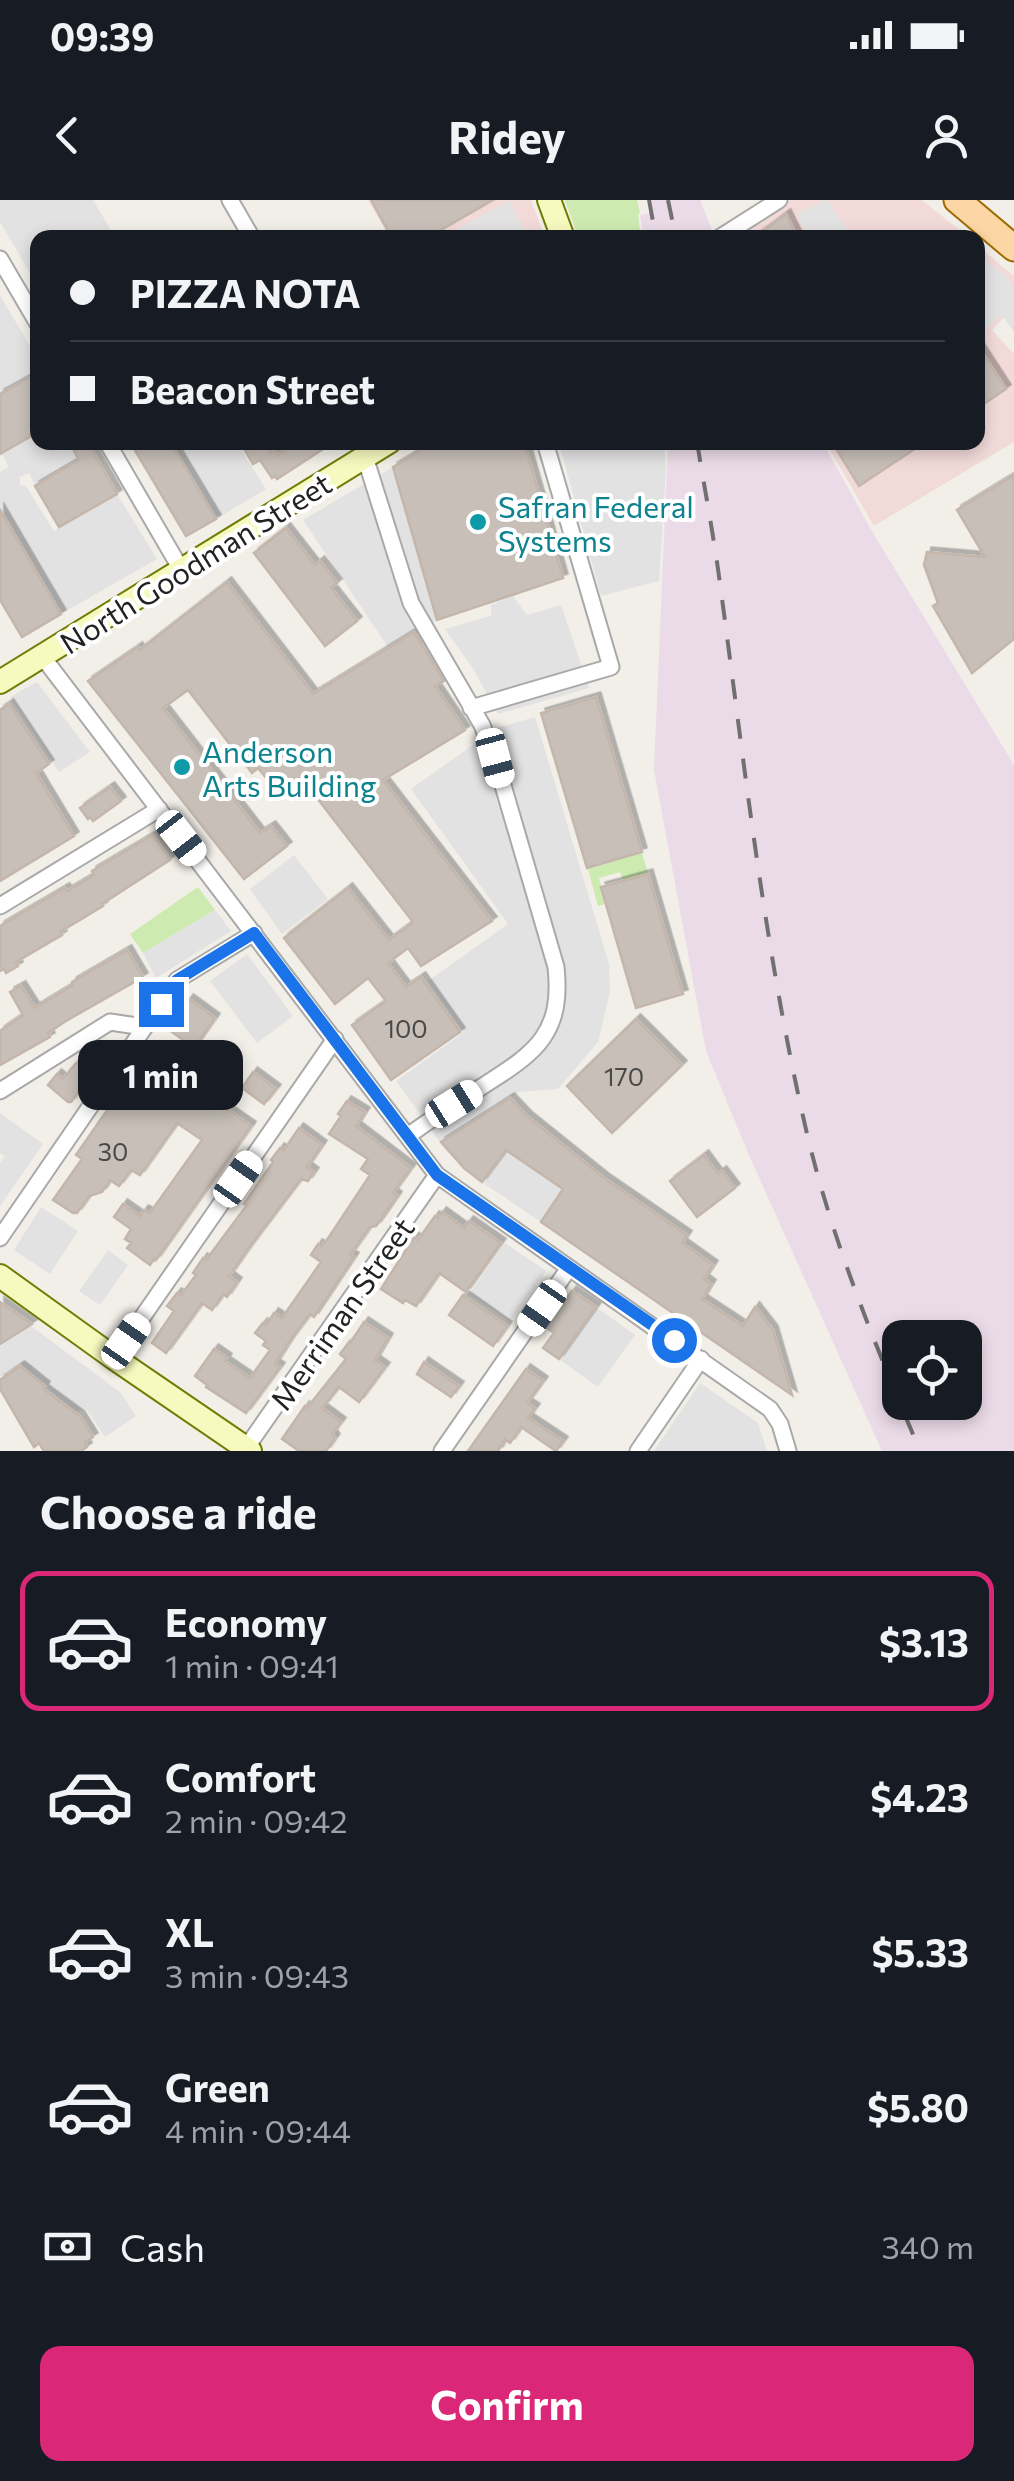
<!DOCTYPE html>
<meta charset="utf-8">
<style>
body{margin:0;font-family:Commissioner,sans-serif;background:#242831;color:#f1f3f6;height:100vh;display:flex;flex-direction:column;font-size:38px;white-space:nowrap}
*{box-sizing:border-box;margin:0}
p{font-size:32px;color:#9ea1a6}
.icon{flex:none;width:55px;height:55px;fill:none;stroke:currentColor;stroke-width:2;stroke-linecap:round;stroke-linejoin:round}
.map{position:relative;height:1251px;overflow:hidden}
.side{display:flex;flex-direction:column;background:#171b24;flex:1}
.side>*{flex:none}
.top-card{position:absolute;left:30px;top:30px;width:955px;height:220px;border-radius:20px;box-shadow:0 5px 15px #0003;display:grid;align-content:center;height:220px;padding:0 40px;background:#171b24}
.fabs{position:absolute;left:882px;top:1120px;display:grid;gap:20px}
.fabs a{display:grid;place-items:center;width:100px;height:100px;border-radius:20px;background:#171b24;box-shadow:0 5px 15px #0003;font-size:50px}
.end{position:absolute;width:45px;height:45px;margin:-22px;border:12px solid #1a73e8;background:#fff;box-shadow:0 0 0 5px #fff}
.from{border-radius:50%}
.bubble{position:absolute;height:70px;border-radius:20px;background:#171b24;box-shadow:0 5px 15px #0003;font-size:32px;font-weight:700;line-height:70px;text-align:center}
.car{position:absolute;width:30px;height:60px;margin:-30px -15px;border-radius:12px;box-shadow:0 0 8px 2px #0007;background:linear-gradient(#fff 24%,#345 0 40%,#fff 0 76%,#345 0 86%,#fff 0)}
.top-card b{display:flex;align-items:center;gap:35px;height:95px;font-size:38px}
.top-card b+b{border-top:2px solid #363941}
.top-card i{width:25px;height:25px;background:#f1f3f6}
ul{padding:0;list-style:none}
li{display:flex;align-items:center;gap:30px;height:140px;margin:0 20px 15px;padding:0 20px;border:5px solid transparent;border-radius:20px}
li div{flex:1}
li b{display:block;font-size:38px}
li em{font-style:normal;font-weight:700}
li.selected{border-color:#db2777}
li>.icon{width:90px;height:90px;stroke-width:1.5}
h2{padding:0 40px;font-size:45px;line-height:120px}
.pay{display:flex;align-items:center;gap:25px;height:110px;padding:0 40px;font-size:38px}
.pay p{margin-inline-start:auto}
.button{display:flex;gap:20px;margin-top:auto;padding:20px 40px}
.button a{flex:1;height:115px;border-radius:20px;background:#db2777;color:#fff;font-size:40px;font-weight:700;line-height:115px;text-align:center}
.status{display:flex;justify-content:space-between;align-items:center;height:70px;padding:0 50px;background:#171b24;direction:ltr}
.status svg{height:28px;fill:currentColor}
header{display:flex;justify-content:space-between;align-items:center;height:130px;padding:0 40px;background:#171b24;font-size:45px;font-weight:700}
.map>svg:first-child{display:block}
.commercial{fill:#f2dad9}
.industrial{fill:#ebdbe8;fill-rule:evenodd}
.grass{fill:#cdebb0}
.parking{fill:#e2e2e2}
.building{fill:#c7bfb8;stroke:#c4b6ab;stroke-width:2.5;filter:url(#shadow)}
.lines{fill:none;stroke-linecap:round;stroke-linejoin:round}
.minor-casing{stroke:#a9a9a9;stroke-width:19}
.secondary-casing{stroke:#707d05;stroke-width:26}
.primary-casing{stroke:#a06b00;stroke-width:29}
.minor{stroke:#fff;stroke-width:15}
.secondary{stroke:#f7fabf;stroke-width:22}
.primary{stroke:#fcd6a4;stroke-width:25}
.rail{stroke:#707070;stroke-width:4;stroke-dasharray:20 20;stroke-linecap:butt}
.route{stroke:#1a73e8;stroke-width:12}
.culture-dot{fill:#0f9aa8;stroke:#fff;stroke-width:4}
.labels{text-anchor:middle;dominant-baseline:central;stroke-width:8;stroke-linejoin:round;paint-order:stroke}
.number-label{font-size:25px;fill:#4b4948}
.culture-label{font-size:30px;fill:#0d838f;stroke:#fff;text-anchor:start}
.street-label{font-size:30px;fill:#222;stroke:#fff}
</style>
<div class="status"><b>09:39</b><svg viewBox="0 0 49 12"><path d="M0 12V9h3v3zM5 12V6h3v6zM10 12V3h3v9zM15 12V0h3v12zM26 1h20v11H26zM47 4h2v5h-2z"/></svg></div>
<header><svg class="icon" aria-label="back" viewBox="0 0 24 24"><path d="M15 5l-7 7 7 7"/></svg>Ridey<svg class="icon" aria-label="person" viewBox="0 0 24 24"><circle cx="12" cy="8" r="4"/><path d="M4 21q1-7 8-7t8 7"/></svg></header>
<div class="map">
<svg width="1014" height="1251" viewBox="0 0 1014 1251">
<defs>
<filter id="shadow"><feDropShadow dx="4.5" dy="-4.5" stdDeviation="0" flood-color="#0004"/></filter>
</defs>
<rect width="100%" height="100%" fill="#f2efe9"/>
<path class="commercial" d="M 368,0 L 531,0 L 545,37 L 389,37 Z
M 790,0 L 922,0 L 968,37 L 728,38 Z
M 978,46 L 1014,76 L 1014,108 L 992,130 L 1014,154 L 1014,242 L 874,326 L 826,243 L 978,242 Z"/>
<path class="industrial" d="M 647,0 L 700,0 L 715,37 L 643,37 L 640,15 L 651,13 Z
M 668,243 L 823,243 L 873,333 L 1014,565 L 1014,1251 L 882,1251 L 748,953 L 706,851 L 654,570 ZM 900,1138 L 965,1138 L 965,1202 L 900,1202 Z"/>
<path class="grass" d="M 565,0 L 637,0 L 640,13 L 638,15 L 641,37 L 578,37 Z
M 642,653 L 648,673 L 623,680 L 620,672 L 599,678 L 606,704 L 598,706 L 588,669 Z
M 198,687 L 215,710 L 143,753 L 130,734 Z"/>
<path class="parking" d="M 0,0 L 93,0 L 115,37 L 38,38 L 37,85 L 0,22 Z
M 824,0 L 828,0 L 851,37 L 809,37 L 796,15 Z
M 509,1 L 528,37 L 443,37 Z
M 978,55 L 1008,78 L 1014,87 L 1014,132 L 1002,115 L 980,134 L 986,146 L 978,151 L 978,107 L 987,98 L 978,86 Z
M 0,95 L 38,160 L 37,173 L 0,194 Z
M 37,233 L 38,242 L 88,243 L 74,251 L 79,260 L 35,286 L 29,273 L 20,277 L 20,285 L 26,286 L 54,331 L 117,294 L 157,359 L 61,414 L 0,310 L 0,272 L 9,267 L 2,254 Z
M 170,243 L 237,243 L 266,289 L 216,319 Z
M 559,243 L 664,243 L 666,267 L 659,381 L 601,396 Z
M 393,267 L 437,420 L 390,450 L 303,320 Z
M 513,396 L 527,415 L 561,405 L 589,488 L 498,514 L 472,467 L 445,429 L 491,416 L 491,405 Z
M 37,482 L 90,552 L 59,572 L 10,497 Z
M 535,517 L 609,764 L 610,791 L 598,842 L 558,889 L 518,892 L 443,946 L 396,881 L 464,832 L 428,781 L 508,724 L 411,589 L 497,528 Z
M 294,655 L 328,699 L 282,734 L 250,689 Z
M 215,710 L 231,731 L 156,778 L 143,753 Z
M 247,754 L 293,816 L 257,843 L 210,781 Z
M 0,913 L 43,944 L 0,1006 L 0,964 L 5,956 L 0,953 Z
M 506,950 L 563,989 L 541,1022 L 482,982 Z
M 41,1007 L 78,1031 L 50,1074 L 14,1050 Z
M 505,1043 L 546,1071 L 510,1122 L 469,1094 Z
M 108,1050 L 128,1065 L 100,1105 L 79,1091 Z
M 596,1107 L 635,1135 L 598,1187 L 559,1159 Z
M 27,1123 L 120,1192 L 136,1216 L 105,1237 L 87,1210 L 75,1211 L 20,1164 L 0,1177 L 0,1138 Z
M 700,1183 L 758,1223 L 767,1251 L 654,1251 Z"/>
<path class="building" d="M 371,0 L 493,0 L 427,38 L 392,38 Z
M 786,14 L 798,38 L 754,38 Z
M 978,146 L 1006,189 L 978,208 Z
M 38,173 L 38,232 L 0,254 L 0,194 Z
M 130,242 L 170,242 L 216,319 L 186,336 Z
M 240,242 L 263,242 L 270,254 L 274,251 L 277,256 L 300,242 L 334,242 L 277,279 L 275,276 L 272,278 L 260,260 L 253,264 Z
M 435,242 L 524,242 L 563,378 L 437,420 L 393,267 Z
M 832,242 L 925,242 L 859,286 Z
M 88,243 L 117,294 L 59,327 L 35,286 L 79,260 L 74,251 Z
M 1014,275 L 1014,439 L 972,473 L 933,406 L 938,403 L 924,365 L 927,352 L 985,357 L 957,310 Z
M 0,310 L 61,414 L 22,437 L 0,400 Z
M 286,328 L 315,365 L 320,361 L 337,383 L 331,388 L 357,421 L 325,446 L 254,353 Z
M 227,382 L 313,494 L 414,432 L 444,481 L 435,486 L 465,530 L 383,580 L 492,721 L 421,766 L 408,748 L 388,763 L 406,787 L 421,777 L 460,832 L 391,880 L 352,825 L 386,801 L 368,778 L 335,804 L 284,738 L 348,688 L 389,740 L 413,722 L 303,580 L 282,597 L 258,568 L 252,573 L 188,490 L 163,508 L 260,633 L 271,626 L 287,646 L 244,679 L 88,481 L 138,447 L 140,450 Z
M 596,497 L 642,652 L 587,668 L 541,513 Z
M 9,504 L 49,564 L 36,573 L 74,636 L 0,681 L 0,510 Z
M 110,587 L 121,601 L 93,621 L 90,617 L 88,619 L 80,608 Z
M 153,635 L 170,660 L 102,704 L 103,706 L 60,732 L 62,735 L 16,762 L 18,766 L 6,773 L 4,769 L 0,771 L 0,726 L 65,688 L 67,691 L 94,675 L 92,671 Z
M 648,674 L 683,794 L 636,808 L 601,687 Z
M 127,750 L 143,777 L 66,821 L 48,833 L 50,837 L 0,865 L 0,831 L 23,815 L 10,792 L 21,786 L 35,808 L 73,785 L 72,782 Z
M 189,799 L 215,818 L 194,848 L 168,829 Z
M 636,819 L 682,865 L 612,933 L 567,886 Z
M 147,853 L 251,926 L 156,1060 L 154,1059 L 150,1065 L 127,1048 L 131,1043 L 125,1039 L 131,1029 L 114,1017 L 123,1004 L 140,1016 L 144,1010 L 150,1013 L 202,940 L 177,923 L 140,975 L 131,970 L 119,986 L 110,980 L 102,992 L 89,996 L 77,1013 L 73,1013 L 53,1000 L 82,959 L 76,955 Z
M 86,860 L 95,866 L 77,892 L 78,893 L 71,902 L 68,902 L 48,885 L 57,874 L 63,879 L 76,863 L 78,865 L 81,861 L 84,863 Z
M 253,872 L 276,889 L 264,904 L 242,888 Z
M 510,898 L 528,917 L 604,978 L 687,1035 L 682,1043 L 713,1065 L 704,1079 L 711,1084 L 702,1099 L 743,1126 L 755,1107 L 773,1130 L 792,1195 L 541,1022 L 563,989 L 506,950 L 482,982 L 464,968 L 441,942 Z
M 347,901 L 365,912 L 356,926 L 411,968 L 393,993 L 397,996 L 382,1018 L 376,1026 L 370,1027 L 350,1055 L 354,1057 L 314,1117 L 310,1114 L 289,1142 L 275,1164 L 280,1167 L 246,1213 L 206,1187 L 207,1185 L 195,1176 L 214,1149 L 227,1158 L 225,1161 L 250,1178 L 270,1150 L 263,1145 L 266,1141 L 255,1133 L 263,1123 L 266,1125 L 274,1113 L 282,1118 L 321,1062 L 311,1055 L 318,1044 L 321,1046 L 327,1040 L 370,975 L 361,969 L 368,959 L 329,934 L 341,916 L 338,914 Z
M 299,928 L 322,945 L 307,967 L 314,972 L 308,981 L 301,979 L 248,1049 L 229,1076 L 237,1082 L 227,1097 L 223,1094 L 212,1110 L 202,1103 L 166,1153 L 152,1143 L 174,1111 L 167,1106 L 177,1093 L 181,1095 L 196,1075 L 193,1073 L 203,1058 L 206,1060 L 247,1005 L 244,1004 L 273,962 L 271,960 L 280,948 L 284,950 Z
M 704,955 L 718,974 L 722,971 L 735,988 L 697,1017 L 670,981 Z
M 442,1012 L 464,1028 L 469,1021 L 501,1043 L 466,1092 L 439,1073 L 416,1106 L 405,1100 L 403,1103 L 381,1089 L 414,1037 L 418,1040 L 435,1016 L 438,1018 Z
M 572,1091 L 596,1107 L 559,1159 L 543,1148 L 554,1133 L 546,1127 Z
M 463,1095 L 507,1126 L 493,1146 L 449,1115 Z
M 0,1102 L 32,1124 L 0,1144 Z
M 364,1122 L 388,1138 L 375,1160 L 385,1167 L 359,1202 L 339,1187 L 322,1208 L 341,1222 L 332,1234 L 335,1238 L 326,1251 L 299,1251 L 282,1239 L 305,1206 L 307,1208 L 346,1159 L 340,1154 L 350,1141 L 351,1142 Z
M 424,1162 L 459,1186 L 451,1197 L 417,1174 Z
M 20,1166 L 45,1186 L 43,1189 L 80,1216 L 93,1237 L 85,1242 L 87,1247 L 81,1251 L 44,1251 L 39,1243 L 34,1247 L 0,1189 L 0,1180 Z
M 526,1169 L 543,1181 L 527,1203 L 535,1208 L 528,1218 L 563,1241 L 556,1251 L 521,1227 L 510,1243 L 505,1239 L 498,1251 L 468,1251 Z"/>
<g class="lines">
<defs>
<path id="minor" d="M 230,0 L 252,38
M 719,38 L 779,0
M 0,59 L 38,124
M 107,242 L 182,371
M 365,257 L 411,403 L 482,525 L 495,558 L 556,767 C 563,832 537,852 486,884 C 460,901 433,917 408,936
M 42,456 L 437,975 L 770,1209 L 780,1224 L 788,1251
M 471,508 L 611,467 L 545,242
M 0,706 L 159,609
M 0,891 L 110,822 L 144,827
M 0,1038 L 177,780 L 254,733
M 114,1158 L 335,839
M 244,1251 L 437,975
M 442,1251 L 569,1068
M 638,1251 L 701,1159"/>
<path id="secondary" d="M 549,0 L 563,38
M 0,482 L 389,242
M 0,1076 L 114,1158 L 250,1251"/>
<path id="primary" d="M 957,0 L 1014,48"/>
</defs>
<use href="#minor" class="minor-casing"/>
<use href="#secondary" class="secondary-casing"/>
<use href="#primary" class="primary-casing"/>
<use href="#minor" class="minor"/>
<use href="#secondary" class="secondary"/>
<use href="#primary" class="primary"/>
<path class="rail" d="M 649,0 L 656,38
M 668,0 L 676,38
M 697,242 C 704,285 712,327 718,369 C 744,559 764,751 808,938 C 834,1046 877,1149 920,1251"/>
</g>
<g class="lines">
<path class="route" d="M 161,804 L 177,780 L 254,733 L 437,975 L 674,1140"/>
</g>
<g class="culture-dot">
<circle cx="478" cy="322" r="10"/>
<circle cx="182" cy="567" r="10"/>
</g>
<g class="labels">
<g class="number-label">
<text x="406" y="828">100</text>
<text x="624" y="876">170</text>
<text x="113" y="951">30</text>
</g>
<g class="culture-label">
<text x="498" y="305">Safran Federal<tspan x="498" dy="34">Systems</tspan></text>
<text x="202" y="550">Anderson<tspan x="202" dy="34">Arts Building</tspan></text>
</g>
<g class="street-label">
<text transform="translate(195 362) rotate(-32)">North Goodman Street</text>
<text transform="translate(341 1113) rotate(-55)">Merriman Street</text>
</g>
</g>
</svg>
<div class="fabs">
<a><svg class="icon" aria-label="locate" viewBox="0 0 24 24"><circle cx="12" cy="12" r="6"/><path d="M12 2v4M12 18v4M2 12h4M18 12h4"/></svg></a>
</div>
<i class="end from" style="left:674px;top:1140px"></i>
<i class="end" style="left:161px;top:804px"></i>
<div class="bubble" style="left:78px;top:840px;width:165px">1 min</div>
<i class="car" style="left:495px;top:558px;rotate:165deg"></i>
<i class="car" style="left:181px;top:638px;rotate:142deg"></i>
<i class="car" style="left:454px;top:904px;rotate:58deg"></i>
<i class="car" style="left:238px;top:979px;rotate:35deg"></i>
<i class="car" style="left:542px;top:1108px;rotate:215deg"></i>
<i class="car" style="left:126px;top:1141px;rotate:35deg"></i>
<div class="top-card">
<b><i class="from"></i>PIZZA NOTA</b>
<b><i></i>Beacon Street</b>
</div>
</div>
<section class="side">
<h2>Choose a ride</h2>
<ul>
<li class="selected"><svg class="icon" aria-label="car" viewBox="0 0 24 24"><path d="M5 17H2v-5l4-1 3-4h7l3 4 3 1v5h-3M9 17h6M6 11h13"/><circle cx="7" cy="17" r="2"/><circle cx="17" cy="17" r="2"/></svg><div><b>Economy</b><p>1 min · 09:41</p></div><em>$3.13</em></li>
<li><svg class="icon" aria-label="car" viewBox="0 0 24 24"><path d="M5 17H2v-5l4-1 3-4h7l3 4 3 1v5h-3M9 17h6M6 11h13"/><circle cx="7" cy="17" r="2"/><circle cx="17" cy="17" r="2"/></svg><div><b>Comfort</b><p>2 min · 09:42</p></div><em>$4.23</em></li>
<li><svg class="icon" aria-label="car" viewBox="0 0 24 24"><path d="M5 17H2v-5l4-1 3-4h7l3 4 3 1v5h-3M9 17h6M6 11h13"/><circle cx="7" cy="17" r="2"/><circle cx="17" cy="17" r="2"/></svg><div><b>XL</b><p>3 min · 09:43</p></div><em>$5.33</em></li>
<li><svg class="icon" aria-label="car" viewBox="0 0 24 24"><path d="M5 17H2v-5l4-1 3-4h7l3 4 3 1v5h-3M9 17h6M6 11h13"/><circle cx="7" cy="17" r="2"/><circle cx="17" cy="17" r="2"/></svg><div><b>Green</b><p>4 min · 09:44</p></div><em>$5.80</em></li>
</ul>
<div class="pay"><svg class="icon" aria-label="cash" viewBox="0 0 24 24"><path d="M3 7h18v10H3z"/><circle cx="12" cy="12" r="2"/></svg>Cash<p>340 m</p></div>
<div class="button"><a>Confirm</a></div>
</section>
